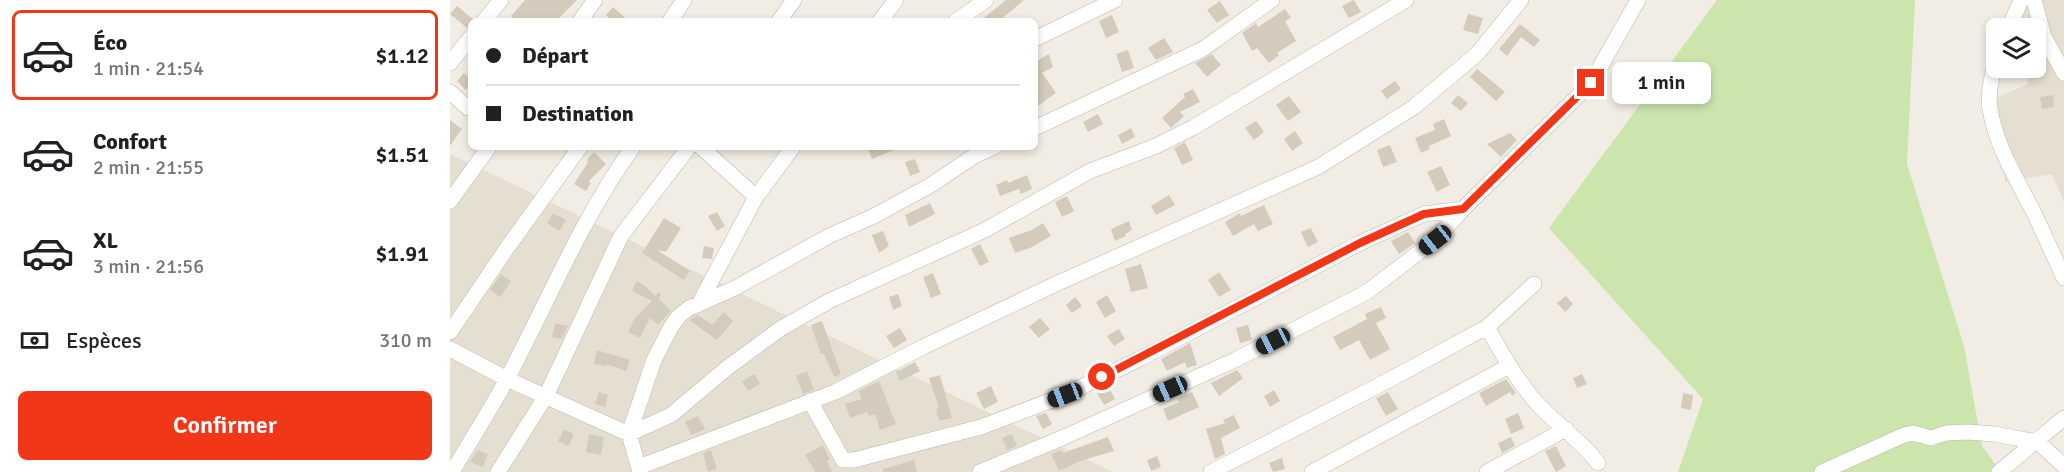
<!DOCTYPE html>
<html lang="fr">
<meta charset="utf-8">
<style>
body{margin:0;font-family:Signika,sans-serif;background:#f2f2f2;color:#202124;height:100vh;display:flex;flex-direction:column;font-size:22px;white-space:nowrap}
*{box-sizing:border-box;margin:0}
p{font-size:20px;color:#757577}
.icon{flex:none;width:33px;height:33px;fill:none;stroke:currentColor;stroke-width:2;stroke-linecap:round;stroke-linejoin:round}
.map{position:relative;flex:1;overflow:hidden}
.panel{display:flex;flex-direction:column;background:#fff;width:450px}
.panel>*{flex:none}
.banner{position:absolute;left:18px;top:18px;width:570px;height:132px;border-radius:9px;box-shadow:0 3px 9px #0003;display:grid;align-content:center;height:132px;padding:0 18px;background:#fff}
.tools{position:absolute;left:1536px;top:18px;display:grid;gap:12px}
.tools a{display:grid;place-items:center;width:60px;height:60px;border-radius:9px;background:#fff;box-shadow:0 3px 9px #0003;font-size:30px}
.end{position:absolute;width:27px;height:27px;margin:-14px;border:8px solid #f23719;background:#fff;box-shadow:0 0 0 3px #fff}
.from{border-radius:50%}
.bubble{position:absolute;height:42px;border-radius:9px;background:#fff;box-shadow:0 3px 9px #0003;font-size:20px;font-weight:600;line-height:42px;text-align:center}
.car{position:absolute;width:18px;height:36px;margin:-18px -9px;border-radius:8px;box-shadow:0 0 4px 2px #0007;background:linear-gradient(#222 24%,#8ab4d8 0 40%,#222 0 76%,#8ab4d8 0 86%,#222 0)}
.banner b{display:flex;align-items:center;gap:21px;height:57px;font-size:22px}
.banner b+b{border-top:2px solid #e0e0e0}
.banner i{width:15px;height:15px;background:#202124}
ul{padding:10px 0 0;list-style:none}
li{display:flex;align-items:center;gap:18px;height:90px;margin:0 12px 9px;padding:0 6px;border:3px solid transparent;border-radius:9px}
li div{flex:1}
li b{display:block;font-size:22px}
li em{font-style:normal;font-weight:600}
li.current{border-color:#f23719}
li>.icon{width:54px;height:54px;stroke-width:1.5}
.pay{display:flex;align-items:center;gap:15px;height:66px;padding:0 18px;font-size:22px}
.pay p{margin-inline-start:auto}
.button{display:flex;gap:12px;margin-top:auto;padding:12px 18px}
.button a{flex:1;height:69px;border-radius:9px;background:#f23719;color:#fff;font-size:24px;font-weight:600;line-height:69px;text-align:center}
main{display:flex;flex:1;min-height:0}
.map>svg:first-child{display:block}
.residential{fill:#e5dfd2}
.green{fill:#cce5ad}
.building{fill:#d5cbbc}
.lines{fill:none;stroke-linecap:round;stroke-linejoin:round}
.street-casing{stroke:#bfb7aa;stroke-width:16}
.street{stroke:#fff;stroke-width:15}
.route{stroke:#f23719;stroke-width:8}
</style>
<main>
<section class="panel">
<ul>
<li class="current"><svg class="icon" aria-label="car" viewBox="0 0 24 24"><path d="M5 17H2v-5l4-1 3-4h7l3 4 3 1v5h-3M9 17h6M6 11h13"/><circle cx="7" cy="17" r="2"/><circle cx="17" cy="17" r="2"/></svg><div><b>Éco</b><p>1 min · 21:54</p></div><em>$1.12</em></li>
<li><svg class="icon" aria-label="car" viewBox="0 0 24 24"><path d="M5 17H2v-5l4-1 3-4h7l3 4 3 1v5h-3M9 17h6M6 11h13"/><circle cx="7" cy="17" r="2"/><circle cx="17" cy="17" r="2"/></svg><div><b>Confort</b><p>2 min · 21:55</p></div><em>$1.51</em></li>
<li><svg class="icon" aria-label="car" viewBox="0 0 24 24"><path d="M5 17H2v-5l4-1 3-4h7l3 4 3 1v5h-3M9 17h6M6 11h13"/><circle cx="7" cy="17" r="2"/><circle cx="17" cy="17" r="2"/></svg><div><b>XL</b><p>3 min · 21:56</p></div><em>$1.91</em></li>
</ul>
<div class="pay"><svg class="icon" aria-label="cash" viewBox="0 0 24 24"><path d="M3 7h18v10H3z"/><circle cx="12" cy="12" r="2"/></svg>Espèces<p>310 m</p></div>
<div class="button"><a>Confirmer</a></div>
</section>
<div class="map">
<svg width="1614" height="472" viewBox="0 0 1614 472">
<rect width="100%" height="100%" fill="#f1ede4"/>
<path class="residential" d="M 1561,0 L 1614,0 L 1614,202 L 1602,174 L 1555,182 L 1544,99 L 1578,84 L 1575,68 L 1586,68 L 1586,28 L 1567,28 Z
M 0,154 L 663,472 L 0,472 Z"/>
<path class="green" d="M 1267,0 L 1465,0 L 1457,164 L 1514,346 L 1532,446 L 1551,472 L 1228,472 L 1253,399 L 1099,228 Z"/>
<path class="building" d="M 75,0 L 127,0 L 106,21 L 67,21 L 61,16 Z
M 556,0 L 574,0 L 549,21 L 530,21 Z
M 904,0 L 911,12 L 899,18 L 892,6 Z
M 770,1 L 779,15 L 767,23 L 757,10 Z
M 7,6 L 24,20 L 21,21 L 20,28 L 17,28 L 0,14 Z
M 163,7 L 179,21 L 163,21 L 156,15 Z
M 835,9 L 841,18 L 835,21 L 846,41 L 827,53 L 829,55 L 819,63 L 807,48 L 802,51 L 792,33 L 806,23 L 808,27 Z
M 1018,14 L 1033,18 L 1028,34 L 1013,30 Z
M 662,15 L 669,32 L 656,38 L 649,21 Z
M 1070,24 L 1090,40 L 1084,47 L 1071,37 L 1057,56 L 1049,49 Z
M 714,38 L 723,52 L 706,60 L 698,48 Z
M 678,50 L 684,68 L 672,72 L 666,54 Z
M 599,54 L 603,67 L 592,73 L 606,93 L 585,108 L 585,62 Z
M 762,54 L 771,65 L 757,77 L 745,63 Z
M 1027,69 L 1055,92 L 1046,101 L 1020,77 Z
M 14,73 L 21,80 L 21,84 L 16,90 L 7,81 Z
M 945,81 L 951,89 L 937,99 L 931,91 Z
M 743,89 L 750,102 L 730,112 L 734,116 L 721,128 L 712,118 L 735,97 L 733,94 Z
M 1008,95 L 1018,103 L 1011,111 L 1001,103 Z
M 1603,95 L 1604,107 L 1592,109 L 1590,97 Z
M 839,96 L 851,112 L 838,121 L 826,105 Z
M 648,114 L 653,124 L 638,132 L 633,122 Z
M 994,119 L 1001,136 L 979,146 L 980,149 L 971,153 L 965,138 L 985,130 L 983,124 Z
M 0,120 L 12,129 L 0,146 Z
M 806,121 L 814,132 L 804,140 L 795,128 Z
M 681,128 L 685,137 L 672,144 L 668,135 Z
M 845,131 L 853,143 L 842,151 L 834,139 Z
M 1060,133 L 1067,140 L 1051,157 L 1037,144 Z
M 735,142 L 743,160 L 732,165 L 724,148 Z
M 940,145 L 947,162 L 933,167 L 927,150 Z
M 417,147 L 451,147 L 422,159 Z
M 144,152 L 156,164 L 139,181 L 141,183 L 136,191 L 124,184 L 138,162 L 137,160 Z
M 465,159 L 470,172 L 460,176 L 455,162 Z
M 991,166 L 1000,185 L 987,192 L 977,172 Z
M 577,175 L 582,189 L 571,194 L 569,189 L 550,196 L 546,185 L 557,180 L 558,183 Z
M 719,195 L 725,205 L 706,215 L 701,206 Z
M 617,196 L 624,211 L 612,217 L 605,202 Z
M 480,203 L 485,214 L 459,227 L 455,215 Z
M 814,205 L 823,224 L 808,231 L 804,224 L 783,236 L 775,222 L 790,213 L 791,216 Z
M 267,212 L 275,226 L 267,231 L 258,216 Z
M 103,213 L 116,220 L 109,231 L 97,223 Z
M 214,218 L 231,228 L 216,252 L 207,250 L 240,271 L 234,280 L 192,253 Z
M 679,221 L 682,230 L 675,234 L 676,236 L 665,241 L 661,229 Z
M 593,223 L 601,236 L 580,248 L 565,253 L 559,238 L 582,230 Z
M 861,228 L 868,242 L 858,247 L 851,232 Z
M 433,231 L 439,246 L 429,253 L 422,235 Z
M 958,232 L 965,243 L 949,254 L 941,241 Z
M 530,244 L 539,262 L 530,266 L 521,249 Z
M 254,246 L 264,248 L 262,259 L 252,258 Z
M 691,264 L 698,288 L 681,292 L 675,269 Z
M 769,272 L 781,290 L 769,297 L 758,280 Z
M 483,273 L 491,294 L 481,298 L 473,277 Z
M 51,274 L 61,281 L 50,297 L 40,290 Z
M 187,281 L 195,286 L 205,296 L 209,292 L 211,294 L 209,299 L 221,311 L 208,325 L 200,318 L 190,338 L 178,332 L 185,318 L 202,301 L 182,291 Z
M 448,294 L 452,306 L 443,310 L 439,297 Z
M 657,295 L 666,311 L 655,318 L 646,302 Z
M 1116,296 L 1123,304 L 1115,312 L 1107,303 Z
M 625,297 L 632,306 L 622,313 L 616,305 Z
M 931,307 L 936,318 L 926,323 L 940,349 L 920,360 L 909,340 L 890,350 L 883,337 L 917,319 L 915,314 Z
M 274,312 L 283,321 L 267,340 L 239,320 L 248,315 L 262,325 Z
M 590,318 L 600,329 L 589,338 L 579,327 Z
M 372,321 L 391,374 L 384,377 L 374,354 L 371,354 L 361,325 Z
M 105,323 L 118,326 L 112,339 L 102,337 Z
M 798,325 L 802,340 L 790,343 L 786,328 Z
M 450,328 L 457,340 L 444,348 L 436,336 Z
M 669,329 L 675,339 L 664,346 L 657,336 Z
M 740,343 L 747,365 L 737,368 L 735,362 L 717,371 L 711,359 Z
M 147,350 L 180,360 L 176,371 L 156,364 L 156,366 L 144,364 Z
M 465,362 L 470,371 L 450,381 L 446,372 Z
M 787,370 L 793,378 L 769,396 L 761,383 Z
M 357,371 L 364,390 L 353,394 L 346,376 Z
M 305,374 L 310,384 L 298,391 L 292,381 Z
M 1132,374 L 1137,384 L 1127,388 L 1123,378 Z
M 490,375 L 502,418 L 489,421 L 486,409 L 489,408 L 479,378 Z
M 1056,379 L 1066,393 L 1062,396 L 1060,392 L 1036,406 L 1029,393 Z
M 429,381 L 446,424 L 430,430 L 425,414 L 419,416 L 417,412 L 400,418 L 395,404 L 412,399 L 409,391 Z
M 658,385 L 665,399 L 654,405 L 646,391 Z
M 541,386 L 548,402 L 534,409 L 526,393 Z
M 824,390 L 830,401 L 820,407 L 814,396 Z
M 149,392 L 158,395 L 155,407 L 145,404 Z
M 742,392 L 749,407 L 718,421 L 713,409 L 729,402 L 727,399 Z
M 938,392 L 948,409 L 936,416 L 926,398 Z
M 1233,393 L 1243,395 L 1241,410 L 1231,408 Z
M 596,413 L 602,424 L 593,429 L 586,416 Z
M 1068,413 L 1074,428 L 1061,434 L 1055,419 Z
M 784,415 L 790,428 L 771,438 L 775,454 L 765,459 L 756,429 L 775,423 L 773,420 Z
M 248,416 L 255,429 L 241,435 L 235,422 Z
M 114,429 L 124,434 L 118,446 L 108,441 Z
M 139,434 L 154,437 L 151,455 L 136,452 Z
M 562,434 L 567,446 L 557,450 L 552,438 Z
M 658,437 L 664,451 L 630,461 L 609,471 L 601,454 L 611,450 L 613,453 Z
M 1061,437 L 1065,446 L 1052,453 L 1048,443 Z
M 373,445 L 380,459 L 377,461 L 382,472 L 365,472 L 355,455 Z
M 1106,446 L 1116,466 L 1106,472 L 1095,451 Z
M 27,450 L 38,454 L 33,467 L 20,462 Z
M 261,450 L 267,469 L 258,472 L 253,453 Z
M 707,456 L 711,467 L 701,471 L 697,460 Z
M 832,458 L 835,469 L 823,472 L 819,463 Z
M 464,460 L 467,472 L 433,472 L 433,469 Z"/>
<g class="lines">
<defs>
<path id="street" d="M 1584,0 L 1594,37 L 1614,73
M 34,21 L 51,0
M 130,21 L 145,0
M 220,21 L 234,0
M 329,21 L 344,0
M 430,21 L 446,0
M 506,21 L 536,0
M 1559,28 L 1571,0
M 585,39 L 665,0
M 1546,58 C 1543,74 1537,93 1540,109 C 1546,147 1568,181 1585,215 C 1595,236 1604,257 1614,278
M 0,63 L 21,37
M 0,92 L 18,108
M 585,128 L 753,49 L 822,0
M 251,147 L 306,197
M 0,201 L 39,147
M 249,304 L 285,288 L 379,236 L 424,216 L 481,185 L 524,156 L 544,147
M 1037,327 C 1052,353 1066,379 1085,401 C 1105,424 1130,439 1148,463
M 0,332 L 57,248 L 130,147
M 0,349 L 57,379 L 179,434 L 221,415 L 277,368 L 330,329 L 379,301 L 535,230 L 640,171 L 706,146 L 744,127 L 956,0
M 360,401 L 393,460 L 404,460 L 531,427 L 615,395 L 689,359 L 910,243 L 974,214 L 1013,209
M 189,467 L 385,392 L 473,347 L 608,283 L 868,167 L 964,107 L 1027,54 L 1071,0
M 2,472 C 21,440 41,409 58,377 C 99,299 132,218 183,147
M 48,472 L 96,396 L 171,236 L 239,147
M 190,472 L 179,434 L 204,360 L 221,327 L 229,316 L 239,308 L 249,304 L 306,197 L 343,147
M 530,472 L 612,438 L 785,360 L 917,292 L 985,240 L 1013,209 L 1141,83 L 1188,0
M 761,472 L 939,380 L 1037,327 L 1084,284
M 862,472 L 1059,366
M 1037,472 L 1116,429
M 1372,472 L 1454,435 L 1463,433 L 1481,438 L 1496,433 L 1518,432 L 1544,434 L 1588,442 L 1614,466
M 1549,472 L 1614,418"/>
</defs>
<use href="#street" class="street-casing"/>
<use href="#street" class="street"/>
</g>
<g class="lines">
<path class="route" d="M 652,377 L 910,243 L 974,214 L 1013,209 L 1141,83"/>
</g>
</svg>
<div class="tools">
<a><svg class="icon" aria-label="layers" viewBox="0 0 24 24"><path d="M12 4l9 5-9 5-9-5zM3 14l9 5 9-5"/></svg></a>
</div>
<i class="end from" style="left:652px;top:377px"></i>
<i class="end" style="left:1141px;top:83px"></i>
<div class="bubble" style="left:1162px;top:62px;width:99px">1 min</div>
<i class="car" style="left:985px;top:240px;rotate:232deg"></i>
<i class="car" style="left:823px;top:341px;rotate:243deg"></i>
<i class="car" style="left:720px;top:389px;rotate:246deg"></i>
<i class="car" style="left:615px;top:395px;rotate:249deg"></i>
<div class="banner">
<b><i class="from"></i>Départ</b>
<b><i></i>Destination</b>
</div>
</div>
</main>
